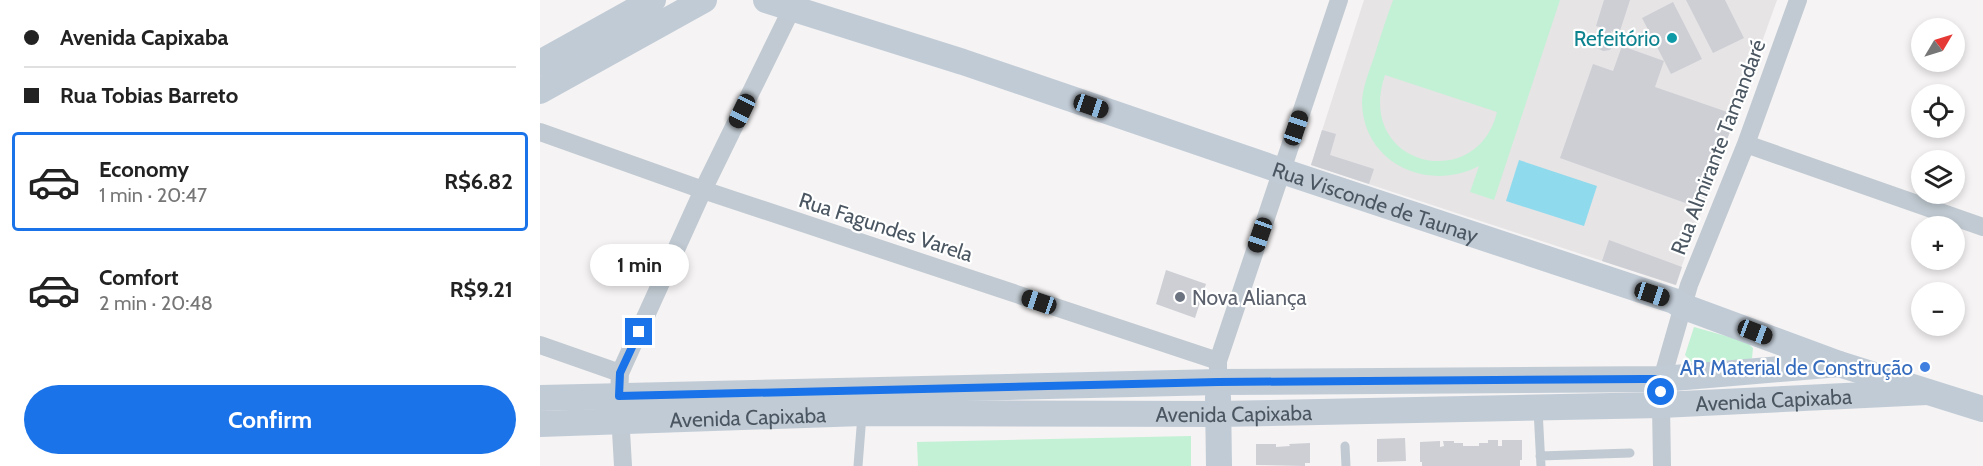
<!DOCTYPE html>
<meta charset="utf-8">
<style>
body{margin:0;font-family:Cabin,sans-serif;background:#f6f6f6;color:#222;height:100vh;display:flex;flex-direction:column;font-size:22px;white-space:nowrap}
*{box-sizing:border-box;margin:0}
p{font-size:20px;color:#767676}
.icon{flex:none;width:33px;height:33px;fill:none;stroke:currentColor;stroke-width:2;stroke-linecap:round;stroke-linejoin:round}
.map{position:relative;flex:1;overflow:hidden}
.drawer{display:flex;flex-direction:column;background:#fff;width:540px}
.drawer>*{flex:none}
.guide{display:grid;align-content:center;height:132px;padding:0 24px;background:#fff}
.needle{width:39px;rotate:52deg}
.fabs{position:absolute;left:1371px;top:18px;display:grid;gap:12px}
.fabs a{display:grid;place-items:center;width:54px;height:54px;border-radius:50%;background:#fff;box-shadow:0 3px 9px #0003;font-size:30px}
.end{position:absolute;width:27px;height:27px;margin:-14px;border:8px solid #1a73e8;background:#fff;box-shadow:0 0 0 3px #fff}
.from{border-radius:50%}
.bubble{position:absolute;height:42px;border-radius:21px;background:#fff;box-shadow:0 3px 9px #0003;font-size:20px;font-weight:700;line-height:42px;text-align:center}
.car{position:absolute;width:18px;height:36px;margin:-18px -9px;border-radius:8px;box-shadow:0 0 4px 2px #0007;background:linear-gradient(#222 24%,#8ab4d8 0 40%,#222 0 76%,#8ab4d8 0 86%,#222 0)}
.guide b{display:flex;align-items:center;gap:21px;height:57px;font-size:22px}
.guide b+b{border-top:2px solid #e0e0e0}
.guide i{width:15px;height:15px;background:#222}
ul{padding:0;list-style:none}
li{display:flex;align-items:center;gap:18px;height:99px;margin:0 12px 9px;padding:0 12px;border:3px solid transparent;border-radius:6px}
li div{flex:1}
li b{display:block;font-size:22px}
li em{font-style:normal;font-weight:700}
li.on{border-color:#1a73e8}
li>.icon{width:54px;height:54px;stroke-width:1.5}
.cta{display:flex;gap:12px;margin-top:auto;padding:12px 24px}
.cta a{flex:1;height:69px;border-radius:36px;background:#1a73e8;color:#fff;font-size:24px;font-weight:700;line-height:69px;text-align:center}
main{display:flex;flex:1;min-height:0}
.map>svg:first-child{display:block}
.education{fill:#e6e4e5}
.green{fill:#c3f1d5;fill-rule:evenodd}
.water{fill:#90daee}
.building{fill:#cdcfd5}
.lines{fill:none;stroke-linecap:round;stroke-linejoin:round}
.lane{stroke:#c1cad2;stroke-width:9}
.street{stroke:#c1cad2;stroke-width:18}
.secondary{stroke:#c1cbd6;stroke-width:26}
.route{stroke:#1a73e8;stroke-width:8}
.culture-dot{fill:#0f9aa8;stroke:#fff;stroke-width:2}
.worship-dot{fill:#6b7280;stroke:#fff;stroke-width:2}
.shop-dot{fill:#3f7fe0;stroke:#fff;stroke-width:2}
.labels{text-anchor:middle;dominant-baseline:central;stroke-width:4.5;stroke-linejoin:round;paint-order:stroke}
.culture-label{font-size:21px;fill:#0d838f;stroke:#fff;text-anchor:end}
.street-label{font-size:21px;fill:#4a5661;stroke:#fff}
.worship-label{font-size:21px;fill:#5b616d;stroke:#fff;text-anchor:start}
.shop-label{font-size:21px;fill:#366cbe;stroke:#fff;text-anchor:end}
</style>
<main>
<section class="drawer">
<div class="guide">
<b><i class="from"></i>Avenida Capixaba</b>
<b><i></i>Rua Tobias Barreto</b>
</div>
<ul>
<li class="on"><svg class="icon" aria-label="car" viewBox="0 0 24 24"><path d="M5 17H2v-5l4-1 3-4h7l3 4 3 1v5h-3M9 17h6M6 11h13"/><circle cx="7" cy="17" r="2"/><circle cx="17" cy="17" r="2"/></svg><div><b>Economy</b><p>1 min · 20:47</p></div><em>R$6.82</em></li>
<li><svg class="icon" aria-label="car" viewBox="0 0 24 24"><path d="M5 17H2v-5l4-1 3-4h7l3 4 3 1v5h-3M9 17h6M6 11h13"/><circle cx="7" cy="17" r="2"/><circle cx="17" cy="17" r="2"/></svg><div><b>Comfort</b><p>2 min · 20:48</p></div><em>R$9.21</em></li>
</ul>
<div class="cta"><a>Confirm</a></div>
</section>
<div class="map">
<svg width="1443" height="466" viewBox="0 0 1443 466">
<rect width="100%" height="100%" fill="#f5f3f3"/>
<path class="education" d="M 824,0 L 1237,0 L 1135,285 L 771,165 Z"/>
<path class="green" d="M 853,0 L 1020,0 L 954,200 L 930,192 L 939,166 C 888,193 822,163 822,101 C 823,86 829,72 834,57 C 840,38 846,19 853,0 ZM 845,75 L 957,112 C 937,195 814,166 845,75 Z
M 1154,327 L 1207,342 L 1213,348 L 1212,358 L 1208,361 L 1154,365 L 1145,355 Z
M 651,436 L 651,466 L 378,466 L 377,442 Z"/>
<path class="water" d="M 979,160 L 1057,186 L 1044,226 L 966,201 Z"/>
<path class="building" d="M 1064,0 L 1090,0 L 1079,34 L 1071,31 L 1074,42 L 1072,41 L 1071,47 L 1072,47 L 1070,50 L 1063,51 L 1057,48 L 1055,41 L 1056,42 L 1058,37 L 1056,36 L 1059,33 L 1066,29 L 1056,26 Z
M 1146,0 L 1185,0 L 1204,38 L 1173,53 Z
M 1133,2 L 1162,59 L 1131,74 L 1102,18 Z
M 1082,46 L 1124,61 L 1115,87 L 1196,115 L 1162,209 L 1020,158 L 1053,64 L 1073,71 Z
M 782,130 L 796,134 L 790,155 L 834,169 L 829,184 L 771,165 Z
M 1069,240 L 1142,267 L 1136,285 L 1062,261 Z
M 626,270 L 666,284 L 655,318 L 616,304 Z
M 865,438 L 866,461 L 837,462 L 837,439 Z
M 948,440 L 958,440 L 958,446 L 962,446 L 962,440 L 982,440 L 982,460 L 980,460 L 980,466 L 882,466 L 882,462 L 880,462 L 880,442 L 900,441 L 900,447 L 904,446 L 903,441 L 914,441 L 914,443 L 923,443 L 923,446 L 939,446 L 939,443 L 948,443 Z
M 770,443 L 770,463 L 765,463 L 765,466 L 716,465 L 716,444 L 736,444 L 736,447 L 750,446 L 749,444 Z"/>
<g class="lines">
<path class="lane" d="M 998,410 L 1001,466
M 805,446 L 806,466
M 1000,456 L 1090,453
M 318,466 L 322,415"/>
<path class="street" d="M 0,132 L 163,190 L 678,361
M 1206,144 L 1443,227
M 0,345 L 80,373
M 678,372 L 678,361 L 799,0
M 1122,379 L 1149,285 L 1206,144 L 1258,0
M 1121,405 L 1122,466
M 83,466 L 79,396 L 80,373 L 163,190 L 256,0"/>
<g class="secondary">
<path id="s1" d="M 226,0 L 423,62 L 742,171 L 1134,301 L 1142,306 L 1299,364 L 1443,409"/>
<path d="M 0,63 L 113,0"/>
<path d="M 0,91 L 164,0"/>
<path d="M 678,397 L 679,466"/>
<path d="M 0,398 L 679,382 L 1122,379 L 1299,364"/>
<path id="s2" d="M 0,424 L 322,413 L 678,414 L 1121,405 L 1387,392"/>
</g>
</g>
<g class="lines">
<path class="route" d="M 99,332 L 80,373 L 79,396 L 678,382 L 1104,379 L 1122,379 L 1121,392"/>
</g>
<circle class="culture-dot" cx="1132" cy="38" r="6"/>
<circle class="worship-dot" cx="640" cy="297" r="6"/>
<circle class="shop-dot" cx="1385" cy="367" r="6"/>
<g class="labels">
<g class="culture-label">
<text x="1120" y="38">Refeitório</text>
</g>
<g class="street-label">
<text transform="translate(1178 147) rotate(-69)">Rua Almirante Tamandaré</text>
<text stroke="none"><textPath href="#s1" startOffset="642">Rua Visconde de Taunay</textPath></text>
<text transform="translate(346 227) rotate(18)">Rua Fagundes Varela</text>
<text stroke="none"><textPath href="#s2" startOffset="1234">Avenida Capixaba</textPath></text>
<text stroke="none"><textPath href="#s2" startOffset="694">Avenida Capixaba</textPath></text>
<text stroke="none"><textPath href="#s2" startOffset="208">Avenida Capixaba</textPath></text>
</g>
<g class="worship-label">
<text x="652" y="297">Nova Aliança</text>
</g>
<g class="shop-label">
<text x="1373" y="367">AR Material de Construção</text>
</g>
</g>
</svg>
<div class="fabs">
<a><svg class="needle" viewBox="-14 -14 28 28"><path d="M0-13l5 13h-10z" fill="#e53935"/><path d="M0 13l5-13h-10z" fill="#767676"/></svg></a>
<a><svg class="icon" aria-label="locate" viewBox="0 0 24 24"><circle cx="12" cy="12" r="6"/><path d="M12 2v4M12 18v4M2 12h4M18 12h4"/></svg></a>
<a><svg class="icon" aria-label="layers" viewBox="0 0 24 24"><path d="M12 4l9 5-9 5-9-5zM3 14l9 5 9-5"/></svg></a>
<a>+</a>
<a>−</a>
</div>
<i class="end from" style="left:1121px;top:392px"></i>
<i class="end" style="left:99px;top:332px"></i>
<div class="bubble" style="left:50px;top:244px;width:99px">1 min</div>
<i class="car" style="left:551px;top:106px;rotate:109deg"></i>
<i class="car" style="left:202px;top:111px;rotate:206deg"></i>
<i class="car" style="left:756px;top:128px;rotate:19deg"></i>
<i class="car" style="left:720px;top:235px;rotate:199deg"></i>
<i class="car" style="left:1112px;top:294px;rotate:108deg"></i>
<i class="car" style="left:499px;top:302px;rotate:289deg"></i>
<i class="car" style="left:1215px;top:332px;rotate:111deg"></i>
</div>
</main>
